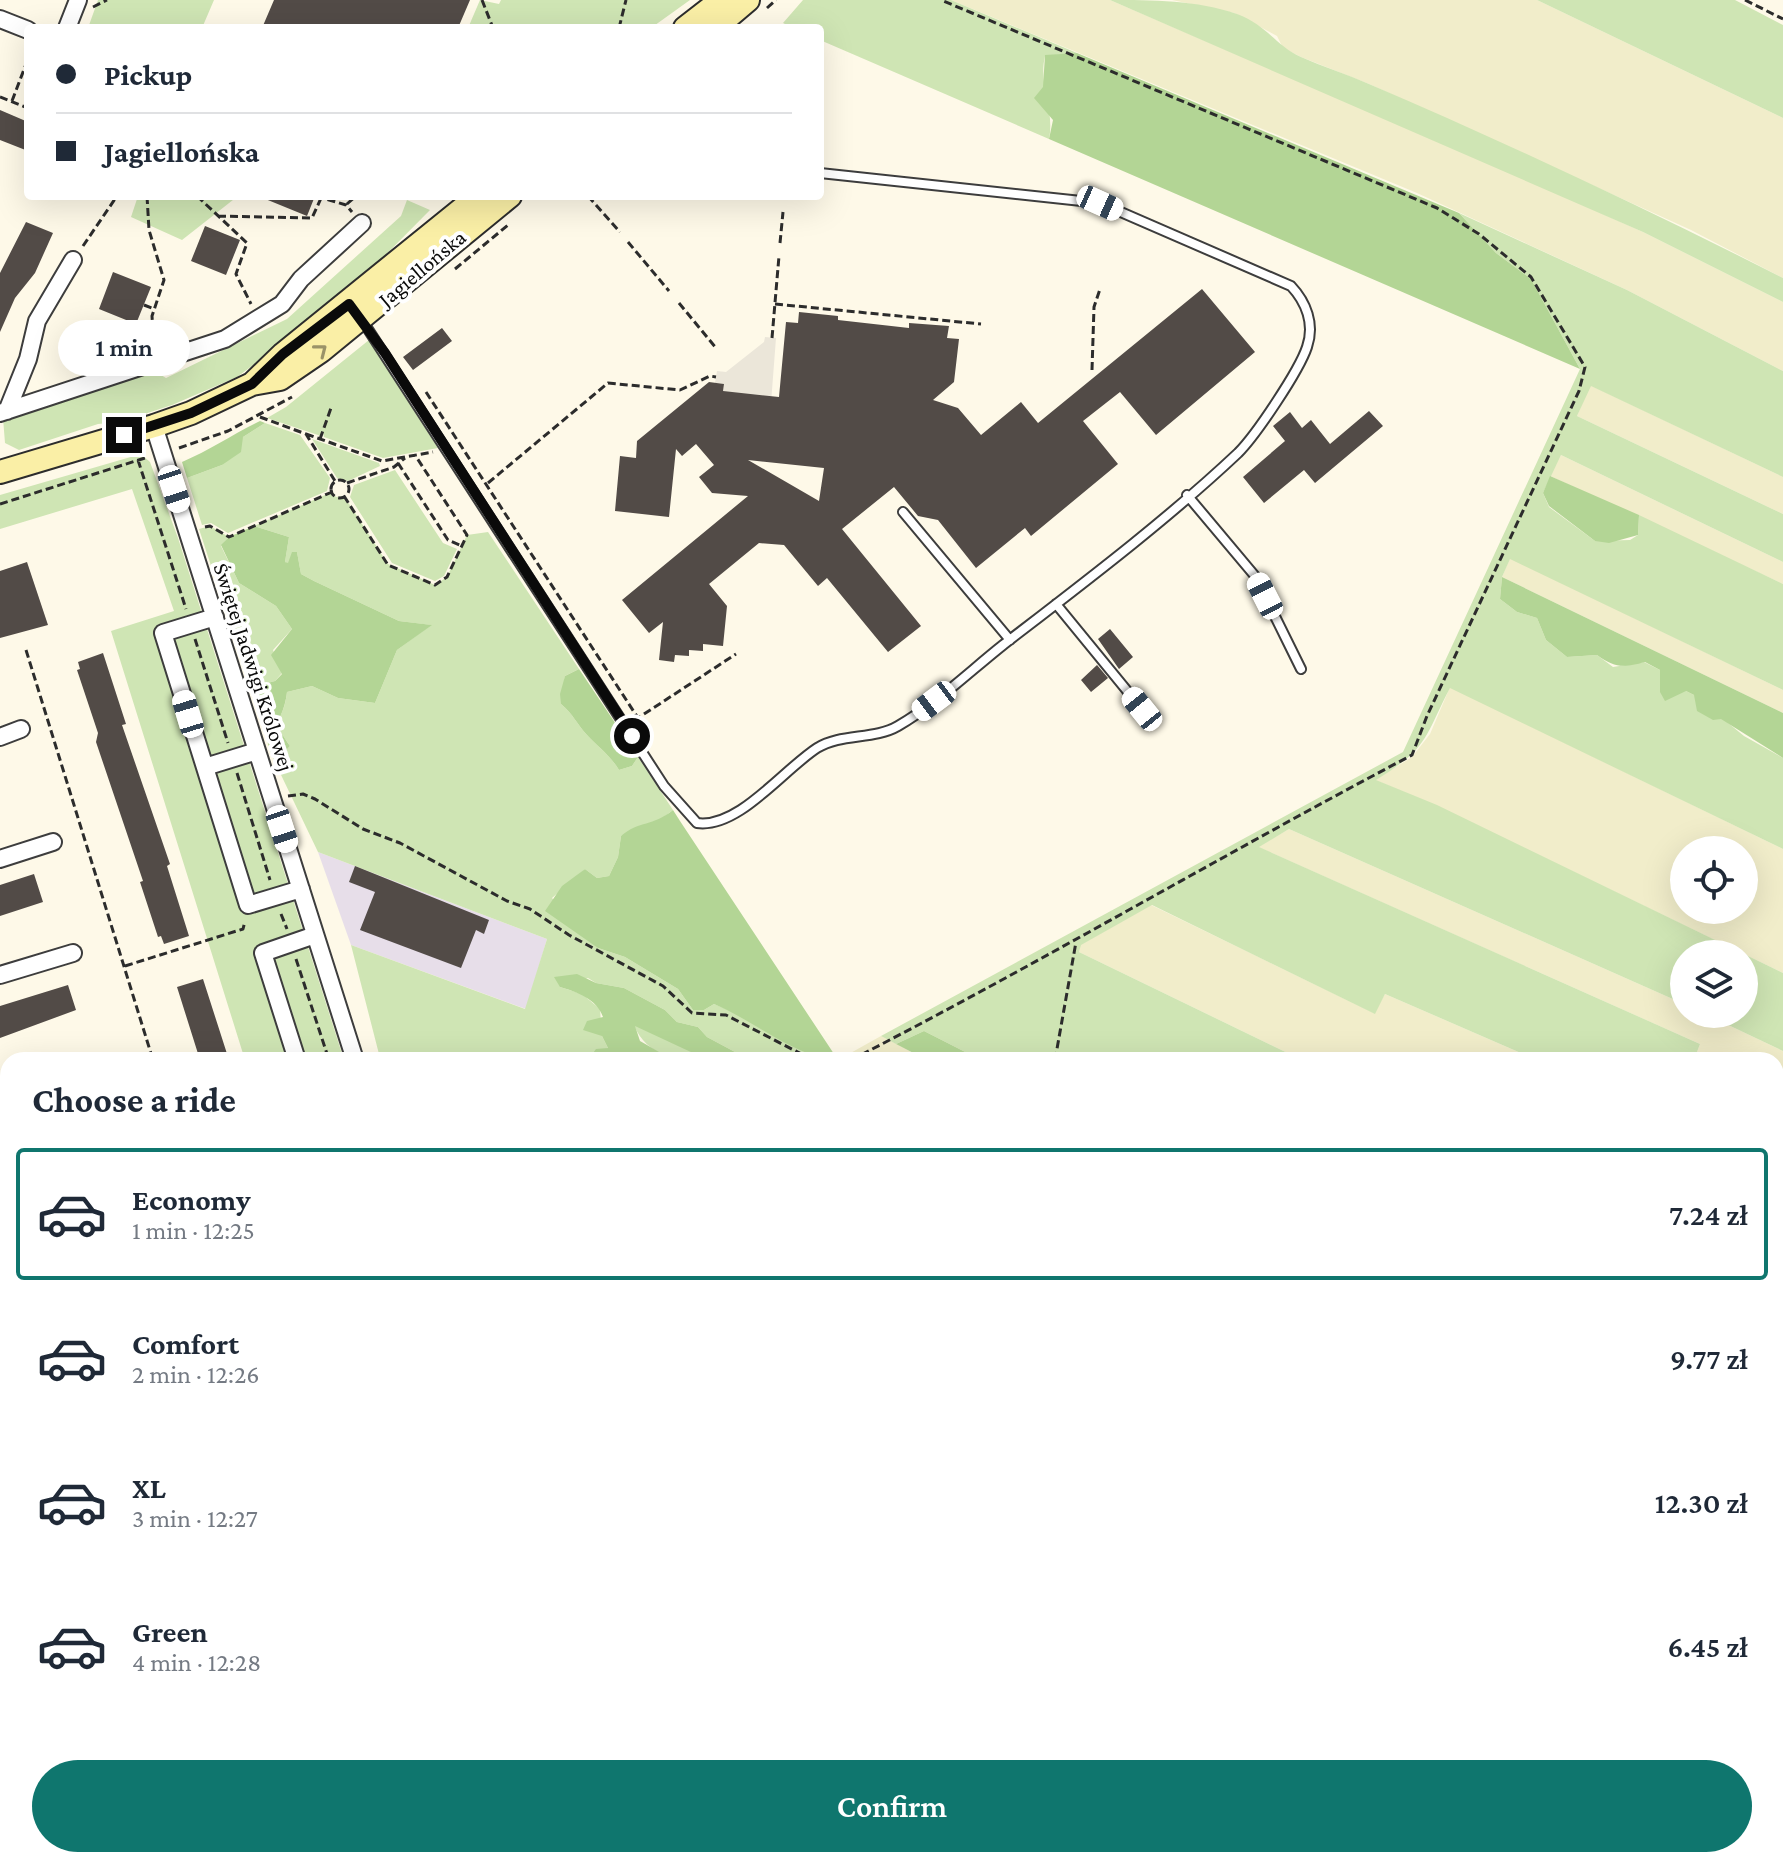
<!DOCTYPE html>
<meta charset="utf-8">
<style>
body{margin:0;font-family:"Crimson Pro",serif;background:#f2f2f3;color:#1f2937;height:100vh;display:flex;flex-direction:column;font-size:30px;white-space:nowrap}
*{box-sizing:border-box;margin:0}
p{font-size:26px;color:#747a83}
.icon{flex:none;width:44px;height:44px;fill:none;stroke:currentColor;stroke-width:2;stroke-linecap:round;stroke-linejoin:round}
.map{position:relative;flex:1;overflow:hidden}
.drawer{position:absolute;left:0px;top:1052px;width:1784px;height:816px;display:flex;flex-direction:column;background:#fff;border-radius:24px 24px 0 0;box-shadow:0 8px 32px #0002}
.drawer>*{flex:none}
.hud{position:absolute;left:24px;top:24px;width:800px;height:176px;border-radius:8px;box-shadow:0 8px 32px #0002;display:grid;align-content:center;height:176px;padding:0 32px;background:#fff}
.controls{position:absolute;left:1670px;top:836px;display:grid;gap:16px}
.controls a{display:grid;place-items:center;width:88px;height:88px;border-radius:50%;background:#fff;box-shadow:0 8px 32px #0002;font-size:40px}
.end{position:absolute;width:36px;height:36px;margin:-18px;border:10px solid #0a0a0a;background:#fff;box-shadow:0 0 0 4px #fff}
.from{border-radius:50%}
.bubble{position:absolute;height:56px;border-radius:28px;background:#fff;box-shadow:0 8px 32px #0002;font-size:26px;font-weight:600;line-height:56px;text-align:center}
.car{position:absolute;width:24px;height:48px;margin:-24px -12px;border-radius:10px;box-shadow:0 0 6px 2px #0007;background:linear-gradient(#fff 24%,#345 0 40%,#fff 0 76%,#345 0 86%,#fff 0)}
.hud b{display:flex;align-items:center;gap:28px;height:76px;font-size:30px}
.hud b+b{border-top:2px solid #e0e1e3}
.hud i{width:20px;height:20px;background:#1f2937}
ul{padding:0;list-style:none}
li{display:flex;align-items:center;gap:24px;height:132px;margin:0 16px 12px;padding:0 16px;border:4px solid transparent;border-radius:8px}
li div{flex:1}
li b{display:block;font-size:30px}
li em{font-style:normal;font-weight:600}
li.active{border-color:#0f766e}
li>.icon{width:72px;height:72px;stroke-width:1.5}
h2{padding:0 32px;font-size:36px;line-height:96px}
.cta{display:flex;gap:16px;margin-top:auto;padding:16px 32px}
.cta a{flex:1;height:92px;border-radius:48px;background:#0f766e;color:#fff;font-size:32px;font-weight:600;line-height:92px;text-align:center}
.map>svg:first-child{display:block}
.industrial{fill:#e7dee9}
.farmland{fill:#f1edca;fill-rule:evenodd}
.green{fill:#cfe5b4}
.forest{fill:#b3d595}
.pitch{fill:#e0edc6}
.plaza{fill:#ebe6d9}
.building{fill:#524b47;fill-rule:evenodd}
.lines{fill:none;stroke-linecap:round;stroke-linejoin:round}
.lane-casing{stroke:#3d3d3d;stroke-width:12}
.street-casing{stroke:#3d3d3d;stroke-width:20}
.secondary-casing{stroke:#2c2c2c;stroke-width:26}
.path{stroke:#2c2c2c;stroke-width:3;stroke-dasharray:8 4;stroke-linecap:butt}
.lane{stroke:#fff;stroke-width:8}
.street{stroke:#fff;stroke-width:16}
.secondary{stroke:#faefa6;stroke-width:22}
.oneway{stroke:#9a9368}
.route{stroke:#0a0a0a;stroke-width:10}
.labels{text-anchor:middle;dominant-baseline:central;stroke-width:8;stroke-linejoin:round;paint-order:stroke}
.street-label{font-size:22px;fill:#0a0a0a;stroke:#fff}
</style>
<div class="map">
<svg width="1783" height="1868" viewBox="0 0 1783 1868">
<rect width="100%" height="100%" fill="#fef9e8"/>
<path class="industrial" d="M 318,852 L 547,939 L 526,1009 L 351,945 Z"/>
<path class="farmland" d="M 951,0 L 1110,0 L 1474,156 L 1643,232 L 1783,302 L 1783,371 L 1627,290 L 1417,193 Z
M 1172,0 L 1537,0 L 1783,118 L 1783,278 L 1691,230 L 1369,84 L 1301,57 L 1283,48 L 1277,36 L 1234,13 Z
M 1590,385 L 1783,477 L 1783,514 L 1577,416 Z
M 1561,455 L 1783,562 L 1783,584 L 1550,476 Z
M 1510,558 L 1783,690 L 1783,713 L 1502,577 Z
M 1450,687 L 1783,849 L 1783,973 L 1437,806 L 1375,780 L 1412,757 L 1430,734 ZM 1684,850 L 1744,850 L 1744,910 L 1684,910 Z
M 1289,829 L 1684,1004 L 1684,1014 L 1705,1014 L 1783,1051 L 1783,1315 L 1776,1312 L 1776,1060 L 1694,1060 L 1700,1044 L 1258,847 Z
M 1151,905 L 1374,1013 L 1385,994 L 1537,1060 L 1302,1060 L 1079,952 L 1080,945 Z
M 881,1036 L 927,1060 L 838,1060 Z
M 1776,1668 L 1783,1670 L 1783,1768 L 1776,1765 Z
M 0,1831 L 8,1835 L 8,1860 L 55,1860 L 70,1868 L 0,1868 Z
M 206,1860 L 403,1860 L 417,1868 L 221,1868 Z
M 615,1860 L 1059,1860 L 1075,1868 L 628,1868 Z
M 1176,1860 L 1462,1860 L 1461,1868 L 1194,1868 Z"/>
<path class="green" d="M 98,0 L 214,0 L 202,28 L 88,28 Z
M 480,0 L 499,4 L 501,0 L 690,0 L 651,28 L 468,28 Z
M 803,0 L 951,0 L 1077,53 L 1045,56 C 1038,86 1055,109 1049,139 L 820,40 L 820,28 L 793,28 L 783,23 Z
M 1110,0 C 1152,0 1197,0 1237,14 C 1267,25 1276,46 1301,57 C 1323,67 1347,74 1369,84 C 1509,144 1647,209 1783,278 L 1783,302 L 1643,232 Z
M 1537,0 L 1735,0 L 1783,25 L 1783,118 Z
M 138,196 L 238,196 L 182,240 L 131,217 Z
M 407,200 L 430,210 L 338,303 L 237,377 L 172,405 L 120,422 L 98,424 L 19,450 L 5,443 L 3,418 L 151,369 L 166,378 L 287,319 L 401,216 Z
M 1459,213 L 1627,290 L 1783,371 L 1783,477 L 1591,386 L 1577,416 L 1783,514 L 1783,562 L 1561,455 L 1543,493 L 1549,507 L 1595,541 L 1630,540 L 1638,535 L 1639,515 L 1783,584 L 1783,690 L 1510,559 L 1502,577 L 1500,599 L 1517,612 L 1537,618 L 1546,640 L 1567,657 L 1597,655 L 1613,667 L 1644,662 L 1660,670 L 1660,692 L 1686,691 L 1694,695 L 1744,736 L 1783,758 L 1783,849 L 1450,688 C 1423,740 1429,747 1376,780 L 1437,805 L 1744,954 L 1684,954 L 1684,1004 L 1289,829 L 1259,847 L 1700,1044 L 1694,1060 L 1537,1060 L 1385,994 L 1375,1014 L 1152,905 L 1081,945 L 1079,952 L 1302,1060 L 981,1060 L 924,1031 L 896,1044 L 881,1036 L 1403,752 L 1580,369 L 1531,279 L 1496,253 Z
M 369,340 L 438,448 L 383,458 L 324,437 L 323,432 L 321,436 L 267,418 L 286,407 Z
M 265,423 L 300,435 L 330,478 L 327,491 L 228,533 L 211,523 L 202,525 L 187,478 L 222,465 L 243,437 Z
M 312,439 L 379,463 L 380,466 L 348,481 L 337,478 Z
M 141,454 L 150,462 L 178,538 L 344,1060 L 245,1060 L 111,631 L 174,611 L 132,489 L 0,529 L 0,495 Z
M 395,470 L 443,543 L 457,549 L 444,576 L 435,581 L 392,563 L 350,497 L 354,485 Z
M 332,492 L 336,497 L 344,496 L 388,564 L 435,585 L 447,577 L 467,535 L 488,532 L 579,669 L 565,676 L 561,704 C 573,714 577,724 587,735 C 598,747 610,755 619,770 L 632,766 L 638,757 L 673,810 L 656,823 L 621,836 L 618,857 L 609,876 L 597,878 L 585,869 L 552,898 L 598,948 L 625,957 L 678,989 L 693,1010 L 704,1010 L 714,1004 L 741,1015 L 824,1060 L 750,1060 L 707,1037 L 698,1027 L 677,1022 L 665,1010 L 624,988 L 596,983 L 588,978 L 560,987 L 582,994 L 600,1009 L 602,1036 L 608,1048 L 588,1060 L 380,1058 L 351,945 L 525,1009 L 547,939 L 318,852 L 271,754 L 279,758 L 290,746 C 268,714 283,727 287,692 L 312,686 L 338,698 L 375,703 L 397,650 L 431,625 L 399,621 L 314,581 L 301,574 L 297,552 L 288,564 L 285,562 L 289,537 L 254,526 Z
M 210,526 L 229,537 L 221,546 L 239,583 L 276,606 L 292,629 L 273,650 L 282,673 L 275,681 L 260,685 L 258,710 L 199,529 Z
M 1744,954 L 1783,973 L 1783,1051 L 1705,1014 L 1744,1014 Z
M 634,1025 L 643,1027 L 708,1060 C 677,1060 647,1057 634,1025 Z
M 1776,1484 L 1783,1487 L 1783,1670 L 1776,1667 Z
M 1776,1765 L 1783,1768 L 1783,1868 L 1688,1868 L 1668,1860 L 1776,1860 Z
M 55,1860 L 206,1860 L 221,1868 L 70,1868 Z
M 1059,1860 L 1176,1860 L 1194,1868 L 1075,1868 Z
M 1462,1860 L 1620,1860 L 1639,1868 L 1461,1868 Z"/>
<path class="forest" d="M 1077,53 L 1459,213 L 1496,253 L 1531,279 L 1580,369 L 1049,139 L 1053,120 L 1034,98 L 1043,87 L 1045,55 Z
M 260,421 L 265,423 L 243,437 L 241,452 L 222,465 L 187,478 L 182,462 C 210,450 233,434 260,421 Z
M 1550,476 L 1639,515 L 1638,535 L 1609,543 L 1595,541 L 1549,506 L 1543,493 Z
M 254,526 L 289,537 L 285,562 L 288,563 L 292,552 L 297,552 L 301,574 L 314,581 L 399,621 L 432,625 L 397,650 L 375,703 L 338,698 L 312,686 L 287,692 C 283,725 269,716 290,746 L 279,758 L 271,754 L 258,710 L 260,685 L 275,681 L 282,674 L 271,655 L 292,629 L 276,606 L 239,583 L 221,545 L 229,537 Z
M 1502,577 L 1783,713 L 1783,758 L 1721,719 L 1713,720 L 1697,711 L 1694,695 L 1686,691 L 1665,701 L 1660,692 L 1660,670 L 1645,662 C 1623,668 1615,668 1597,655 L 1567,657 L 1546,640 L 1537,618 L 1517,612 L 1500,599 Z
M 579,669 L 638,757 L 632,766 L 619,770 C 610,755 598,747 587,735 C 577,724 573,714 561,704 L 560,694 L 565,676 Z
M 673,810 L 680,821 L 838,1060 C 800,1060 751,1019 714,1004 L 704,1010 L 693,1010 L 678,989 L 625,957 L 598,948 L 545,911 L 562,886 L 585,869 L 597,878 L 609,876 L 618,857 L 621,836 C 640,820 652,827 673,810 Z
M 577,974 L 596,983 L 624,988 L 665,1010 L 677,1022 L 698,1027 L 707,1037 L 750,1060 L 708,1060 L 635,1026 L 640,1041 L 673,1060 L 588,1060 L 596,1049 L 608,1048 L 602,1036 L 583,1030 L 587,1021 L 603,1017 C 597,999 577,992 560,987 L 554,977 Z
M 924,1031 L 981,1060 L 927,1060 L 896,1044 Z"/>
<path class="pitch" d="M 8,1465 L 8,1606 L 0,1608 L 0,1468 Z"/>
<path class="plaza" d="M 765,337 L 776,338 L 771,403 L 756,409 L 757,395 L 722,397 L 724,384 L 715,383 L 717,371 L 726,372 L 764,342 Z"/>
<path class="building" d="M 274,0 L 470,0 L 458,28 L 262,28 Z
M 0,110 L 28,122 L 28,151 L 0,140 Z
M 258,196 L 315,196 L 307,216 Z
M 26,222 L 53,233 L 35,273 L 15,298 L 0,332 L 0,273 Z
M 205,226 L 240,240 L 226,275 L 191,261 Z
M 113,272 L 151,287 L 136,324 L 99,309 Z
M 1202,289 L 1255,352 L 1156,435 L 1120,392 L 1083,421 L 1118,464 L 1031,536 L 1025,528 L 976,568 L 938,520 L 918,516 L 894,487 L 842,529 L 921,626 L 888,652 L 827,578 L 818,586 L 784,545 L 759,543 L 709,584 L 727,606 L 723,646 L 703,644 L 703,651 L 689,650 L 689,656 L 675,655 L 674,662 L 659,660 L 663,622 L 649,633 L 622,600 L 748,496 L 712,493 L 699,477 L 714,465 L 696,444 L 682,456 L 676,449 L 669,517 L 615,511 L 620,456 L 636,458 L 637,441 L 709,382 L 724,384 L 723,391 L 779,397 L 786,322 L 798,323 L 799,312 L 838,316 L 838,320 L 909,328 L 909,323 L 949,326 L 947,338 L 959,339 L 954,382 L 933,400 L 958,408 L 981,435 L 1021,402 L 1038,423 ZM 748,460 L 824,468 L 819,501 Z
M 442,328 L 452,341 L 413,370 L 403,357 Z
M 1369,411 L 1383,426 L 1315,483 L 1304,470 L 1264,503 L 1243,477 L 1285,441 L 1273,426 L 1290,412 L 1302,428 L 1311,420 L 1330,444 Z
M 27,562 L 48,625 L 0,638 L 0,571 Z
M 1110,629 L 1133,657 L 1119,669 L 1098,639 Z
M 103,653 L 126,724 L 122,725 L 170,864 L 167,866 L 189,936 L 164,944 L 161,936 L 158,937 L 140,882 L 143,881 L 96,742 L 98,733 L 77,670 L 80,669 L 78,662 Z
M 1097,665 L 1108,678 L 1091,692 L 1081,680 Z
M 355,866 L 489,920 L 484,934 L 476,930 L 461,968 L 360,930 L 375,892 L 349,882 Z
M 34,874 L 43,902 L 0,916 L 0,885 Z
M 203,979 L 229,1060 L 200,1060 L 177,987 Z
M 68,985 L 76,1010 L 0,1038 L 0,1006 Z"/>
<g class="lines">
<defs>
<path id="lane" d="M 362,320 L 664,786 L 697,823 C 738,829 783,770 817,748 C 841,733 874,740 898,726 C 936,704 969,672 1003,645 C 1081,585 1167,520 1238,453 C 1256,435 1299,371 1307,347 C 1315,324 1306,302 1291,286 L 1100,203 L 820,173
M 1187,495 L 1255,576 L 1301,669
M 903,512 L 1010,640
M 1056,604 L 1142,709"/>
<path id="street" d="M 0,19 L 28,30
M 67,28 L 78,0
M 7,411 L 28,359 L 37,321 L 73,260
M 0,413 L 225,339 L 282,304 L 301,279 L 362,223
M 154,426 L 355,1060
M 215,617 L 163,633 L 248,905 L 301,889
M 0,737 L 21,729
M 205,767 L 257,751
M 0,859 L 53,842
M 0,975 L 73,953
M 297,1060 L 263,953 L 315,935
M 0,1665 L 8,1662"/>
<path id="secondary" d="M 685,28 L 721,0
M 715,28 L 748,0
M 252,384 L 283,354 L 478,196
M 0,472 L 154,426 L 191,413 L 252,384 L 280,379 L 321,351 L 510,196"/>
</defs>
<use href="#lane" class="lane-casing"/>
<use href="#street" class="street-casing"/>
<use href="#secondary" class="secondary-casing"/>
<path class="path" d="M 482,0 L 493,28
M 1745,0 L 1783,19
M 93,7 L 107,0
M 767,8 L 776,0
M 619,28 L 626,0
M 0,97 L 28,108
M 12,101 L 28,59
M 147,196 L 149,230 L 164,280 L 152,316 L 154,347
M 197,196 L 247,243 L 236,274 L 251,304
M 316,196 L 346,205 L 352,212
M 588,196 L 620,232
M 784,198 L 784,196
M 347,204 L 356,196
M 218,216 L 312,218 L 322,196
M 628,242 L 669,291
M 780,243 L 783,212
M 83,246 L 117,196
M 455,269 L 508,225
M 679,303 L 716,348
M 775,304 L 981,324
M 144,305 L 154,309
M 772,338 L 779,256
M 1092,370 L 1094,307 L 1100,289
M 426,392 L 638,718 L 736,654
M 260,417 L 306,434 L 335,481
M 306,434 L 382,461 L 433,452
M 320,439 L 331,408
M 179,448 L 228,431 L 292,397
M 138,460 L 186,609
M 398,463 L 448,540 L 462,546
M331 489a9 9 0 1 1 18 0a9 9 0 1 1-18 0Z
M 347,483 L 394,467 L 405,458
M 488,483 L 608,383 L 680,390 L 710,376 L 716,377
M 344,496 L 388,565 L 435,585 L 447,577 L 467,535 L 415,455
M 0,504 L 145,458
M 205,527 L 210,526 L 229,537 L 332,492
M 195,639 L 228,743
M 26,650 L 153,1060
M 237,773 L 270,880
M 288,796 L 303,794 L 315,799 L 363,829 L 400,843 L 507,901 L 530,909 L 569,935 L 663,986 L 692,1013 L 726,1015 L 813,1060
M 281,914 L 287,929
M 296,959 L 329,1060
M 125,966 L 243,929 L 245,921
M 851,1060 C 1040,963 1224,854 1412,755 L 1427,716 L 1579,391 L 1585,367 L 1531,277 L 1479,234 L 1437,208 L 941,0
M 1055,1060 L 1076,942
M 699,1868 L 703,1860"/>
<use href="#lane" class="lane"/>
<use href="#street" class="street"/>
<use href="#secondary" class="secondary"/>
</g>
<defs><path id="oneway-chevron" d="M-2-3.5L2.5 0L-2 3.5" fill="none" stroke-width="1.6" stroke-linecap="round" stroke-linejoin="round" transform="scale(2)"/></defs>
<use class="oneway" href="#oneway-chevron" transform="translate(321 350) rotate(-38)"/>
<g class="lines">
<path class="route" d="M 124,435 L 191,413 L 252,384 L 283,354 L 349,304 L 385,353 L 632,736"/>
</g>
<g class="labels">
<g class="street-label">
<text transform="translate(422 268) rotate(-40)">Jagiellońska</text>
<text transform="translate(254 667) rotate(72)">Świętej Jadwigi Królowej</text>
</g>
</g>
</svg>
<div class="controls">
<a><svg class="icon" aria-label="locate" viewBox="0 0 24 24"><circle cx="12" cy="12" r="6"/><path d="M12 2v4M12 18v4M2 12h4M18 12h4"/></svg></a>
<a><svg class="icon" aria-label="layers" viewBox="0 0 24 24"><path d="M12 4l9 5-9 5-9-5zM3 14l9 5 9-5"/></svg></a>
</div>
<i class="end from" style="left:632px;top:736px"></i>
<i class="end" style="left:124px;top:435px"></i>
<div class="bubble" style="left:58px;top:320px;width:132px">1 min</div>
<i class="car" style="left:1100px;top:203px;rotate:114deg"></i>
<i class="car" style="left:174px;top:489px;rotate:162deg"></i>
<i class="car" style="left:1265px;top:596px;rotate:333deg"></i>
<i class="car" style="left:934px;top:701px;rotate:233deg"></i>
<i class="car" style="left:1142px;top:709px;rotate:321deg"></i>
<i class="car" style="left:188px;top:714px;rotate:343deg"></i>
<i class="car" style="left:282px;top:829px;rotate:162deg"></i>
<div class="hud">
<b><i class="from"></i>Pickup</b>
<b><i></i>Jagiellońska</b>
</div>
<section class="drawer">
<h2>Choose a ride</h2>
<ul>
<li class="active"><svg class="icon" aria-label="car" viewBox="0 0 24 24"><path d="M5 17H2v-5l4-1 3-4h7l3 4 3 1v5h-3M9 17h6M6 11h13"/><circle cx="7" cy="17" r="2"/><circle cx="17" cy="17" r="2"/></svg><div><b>Economy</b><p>1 min · 12:25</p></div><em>7.24 zł</em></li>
<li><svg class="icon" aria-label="car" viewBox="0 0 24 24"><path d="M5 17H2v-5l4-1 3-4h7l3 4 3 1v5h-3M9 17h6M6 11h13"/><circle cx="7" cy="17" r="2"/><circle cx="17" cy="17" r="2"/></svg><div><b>Comfort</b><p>2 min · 12:26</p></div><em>9.77 zł</em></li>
<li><svg class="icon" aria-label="car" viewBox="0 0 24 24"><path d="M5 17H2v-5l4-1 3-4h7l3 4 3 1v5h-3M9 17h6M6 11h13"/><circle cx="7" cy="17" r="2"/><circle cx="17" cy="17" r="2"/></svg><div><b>XL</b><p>3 min · 12:27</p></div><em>12.30 zł</em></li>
<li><svg class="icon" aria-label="car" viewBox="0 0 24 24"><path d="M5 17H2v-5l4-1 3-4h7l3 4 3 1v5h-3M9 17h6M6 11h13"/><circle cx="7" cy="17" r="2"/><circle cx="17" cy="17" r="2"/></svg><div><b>Green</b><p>4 min · 12:28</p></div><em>6.45 zł</em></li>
</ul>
<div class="cta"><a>Confirm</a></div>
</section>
</div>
